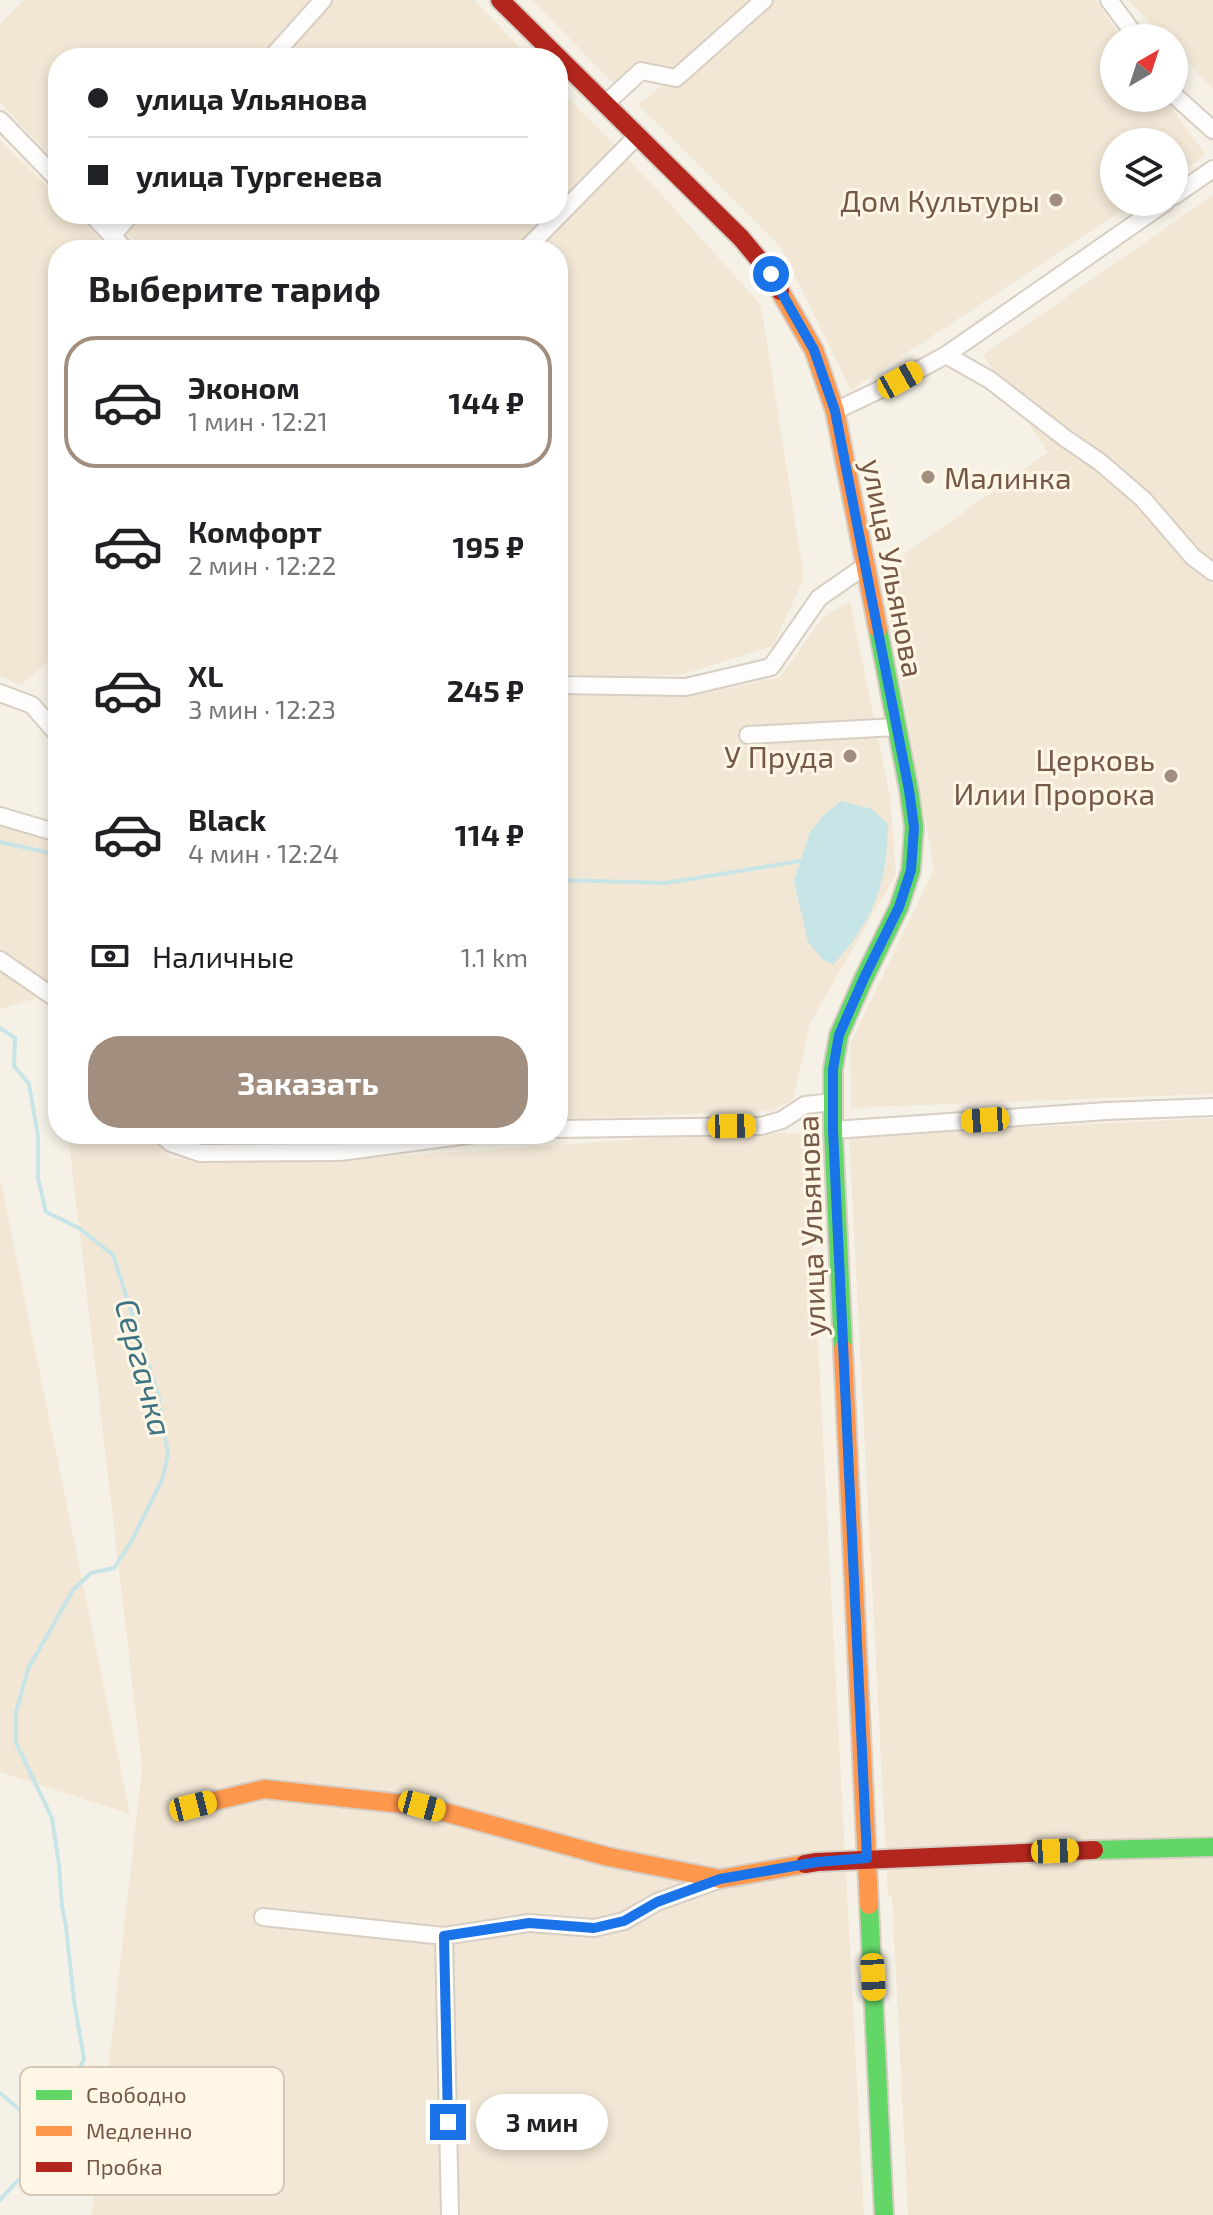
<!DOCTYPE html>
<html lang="ru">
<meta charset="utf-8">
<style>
body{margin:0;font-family:"Exo 2",sans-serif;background:#f2f2f2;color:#202124;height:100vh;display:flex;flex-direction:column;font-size:30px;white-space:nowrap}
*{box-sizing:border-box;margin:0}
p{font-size:26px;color:#757577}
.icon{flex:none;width:44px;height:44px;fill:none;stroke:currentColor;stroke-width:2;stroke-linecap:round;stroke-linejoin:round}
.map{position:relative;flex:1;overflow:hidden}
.panel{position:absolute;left:48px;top:240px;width:520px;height:904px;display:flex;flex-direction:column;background:#fff;border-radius:32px;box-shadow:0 4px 12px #0003}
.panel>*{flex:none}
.banner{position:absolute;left:48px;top:48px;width:520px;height:176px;border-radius:32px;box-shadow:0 4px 12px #0003;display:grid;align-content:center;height:176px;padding:0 40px;background:#fff}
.needle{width:52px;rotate:39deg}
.controls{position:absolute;left:1100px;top:24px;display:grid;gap:16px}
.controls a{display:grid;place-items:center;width:88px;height:88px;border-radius:50%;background:#fff;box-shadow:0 4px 12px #0003;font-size:40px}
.end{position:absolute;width:36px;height:36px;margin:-18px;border:10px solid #1a73e8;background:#fff;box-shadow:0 0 0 4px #fff}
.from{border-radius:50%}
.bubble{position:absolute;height:56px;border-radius:28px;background:#fff;box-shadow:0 4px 12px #0003;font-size:26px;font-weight:700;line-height:56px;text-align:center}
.car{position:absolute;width:24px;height:48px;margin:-24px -12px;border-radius:10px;box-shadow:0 0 6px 2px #0007;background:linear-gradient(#f5c518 24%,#345 0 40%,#f5c518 0 76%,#345 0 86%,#f5c518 0)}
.banner b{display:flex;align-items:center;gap:28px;height:76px;font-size:30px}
.banner b+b{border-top:2px solid #e0e0e0}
.banner i{width:20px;height:20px;background:#202124}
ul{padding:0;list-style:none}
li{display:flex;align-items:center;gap:24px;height:132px;margin:0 16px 12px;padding:0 24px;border:4px solid transparent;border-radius:32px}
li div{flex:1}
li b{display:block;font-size:30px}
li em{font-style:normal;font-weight:700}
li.current{border-color:#a28e7e}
li>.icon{width:72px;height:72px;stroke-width:1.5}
h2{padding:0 40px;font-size:36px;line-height:96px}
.pay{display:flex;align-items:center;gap:20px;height:88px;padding:0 40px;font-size:30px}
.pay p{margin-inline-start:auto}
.action{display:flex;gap:16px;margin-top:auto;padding:16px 40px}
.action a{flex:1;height:92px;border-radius:32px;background:#a28e7e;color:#fff;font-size:32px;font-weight:700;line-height:92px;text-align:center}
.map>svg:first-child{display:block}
.residential{fill:#f2e7d5}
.water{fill:#c7e4e7}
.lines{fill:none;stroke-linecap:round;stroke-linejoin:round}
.stream{stroke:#c7e4e7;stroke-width:4}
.street-casing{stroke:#d7cec4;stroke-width:20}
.fast-casing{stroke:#d7cdc3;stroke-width:22}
.slow-casing{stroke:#d7cdc3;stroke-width:22}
.jam-casing{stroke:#d7cdc3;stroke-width:22}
.street{stroke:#fefdfb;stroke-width:16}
.fast{stroke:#63d668;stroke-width:18}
.slow{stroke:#ff974d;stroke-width:18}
.jam{stroke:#b3261e;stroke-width:18}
.route{stroke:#1a73e8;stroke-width:10}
.poi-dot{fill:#a28e7e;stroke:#fff6e6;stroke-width:3}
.labels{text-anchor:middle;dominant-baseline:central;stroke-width:6;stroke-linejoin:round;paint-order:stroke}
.poi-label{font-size:30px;fill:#755846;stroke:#fff6e6;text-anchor:end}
.street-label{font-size:30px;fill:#755846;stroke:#fff6e6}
.water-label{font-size:32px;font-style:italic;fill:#3c7483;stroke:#fff6e6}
.key{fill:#fff6e6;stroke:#d6c7b6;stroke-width:2}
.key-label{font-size:22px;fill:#755846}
</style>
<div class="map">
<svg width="1213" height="2215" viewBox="0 0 1213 2215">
<rect width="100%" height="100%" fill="#f6f1e6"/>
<path class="residential" d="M 23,0 L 310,0 L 259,58 L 58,58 L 58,165 L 0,103 L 0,24 Z
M 331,0 L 474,0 L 530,58 L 279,58 Z
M 532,0 L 749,0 L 670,70 L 642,65 L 614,84 Z
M 764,0 L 1096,0 L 1122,38 L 1114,38 L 1114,98 L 1164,98 L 1206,155 L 1174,176 L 1174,142 L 1114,142 L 1114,202 L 1134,202 L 851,390 L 781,247 L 638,105 Z
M 1128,0 L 1213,0 L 1213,89 L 1174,48 L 1174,38 L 1164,38 Z
M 558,87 L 654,186 L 761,305 L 804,578 L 773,646 L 684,674 L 603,679 L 558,672 L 558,250 L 145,250 L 125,231 L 140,214 L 558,214 Z
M 0,140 L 58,197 L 58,214 L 75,214 L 111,250 L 58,250 L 58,653 L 21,685 L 0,676 Z
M 1213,195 L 1213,1094 L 851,1108 L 850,1044 L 934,869 L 881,571 L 1048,452 L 983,355 Z
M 850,602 L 890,796 L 896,874 L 810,1023 L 793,1100 L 771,1111 L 558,1119 L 558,695 L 690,696 L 780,677 L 823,617 Z
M 0,827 L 58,841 L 58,992 L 0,1009 Z
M 1213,1118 L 1213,2215 L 908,2215 L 892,1896 L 888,1896 L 849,1136 Z
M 726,1133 L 807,1133 L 864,2215 L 92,2215 L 142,1767 L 68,1134 L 147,1134 L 171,1158 L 341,1160 Z
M 0,1178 L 130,1814 L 0,1772 Z"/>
<path class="water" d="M 841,801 L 872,809 L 888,824 C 887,886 874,919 833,965 L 822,959 L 808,942 L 794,881 L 810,832 L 823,816 Z"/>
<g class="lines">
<path class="stream" d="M 0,842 L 58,855
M 558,880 L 666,883 L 800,861
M 0,1028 L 15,1038 L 14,1066 L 29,1084 L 38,1136 L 38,1178 L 46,1212 L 79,1228 L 113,1255 L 158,1394 L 168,1454 L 162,1480 L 131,1542 L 114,1568 L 91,1573 L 73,1590 L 28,1669 L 16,1712 L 16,1743 L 52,1818 L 59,1865 L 62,1906 L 66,1927 L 74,2001 L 84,2059 L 48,2136 L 21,2177 L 0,2200
M 0,2093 L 20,2110 L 43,2144"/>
<defs>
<path id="street" d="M 1109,0 L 1137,38
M 271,58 L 323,0
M 1174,95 L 1213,130
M 605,104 L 641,71 L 676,78 L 764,0
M 0,120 L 58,180
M 1174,196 L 1213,169
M 91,214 L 126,250
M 112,236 L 131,214
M 525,250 L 637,136
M 946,355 L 990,380 L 1065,438 L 1100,462 L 1143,499 L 1193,557 L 1213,572
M 835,411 L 900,380 L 946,355 L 1166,202
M 558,685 L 686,687 L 771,667 L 819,598 L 865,566
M 0,693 L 32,705 L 58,735
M 748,735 L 897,727
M 0,816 L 58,833
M 0,960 L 58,1000
M 558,1129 L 761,1126 L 782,1120 L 805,1105 L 833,1102
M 833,1130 L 1107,1111 L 1213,1107
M 161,1134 L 171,1143 L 200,1153 L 340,1152 L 475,1134
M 263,1917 L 444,1936 L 529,1923 L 594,1928 L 624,1921 L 657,1902 L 718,1880
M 444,1936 L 450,2215"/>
<path id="fast" d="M 843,1349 L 833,1130 L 833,1069 L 839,1035 L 864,978 L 899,907 L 911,870 L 914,827 L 909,790 L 878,629
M 1094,1850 L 1213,1847
M 869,1905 L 884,2215"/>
<path id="slow" d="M 780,291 L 814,350 L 835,411 L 878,629
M 843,1349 L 869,1905
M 193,1806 L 264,1789 L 422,1806 L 609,1857 L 720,1879 L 805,1864"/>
<path id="jam" d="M 500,0 L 741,238 L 771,274 L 780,291
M 805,1864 L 817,1862 L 1094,1850"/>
</defs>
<use href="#street" class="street-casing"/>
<use href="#fast" class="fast-casing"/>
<use href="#slow" class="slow-casing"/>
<use href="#jam" class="jam-casing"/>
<use href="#street" class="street"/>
<use href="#fast" class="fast"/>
<use href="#slow" class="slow"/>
<use href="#jam" class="jam"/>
</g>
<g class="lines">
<path class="route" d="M 448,2122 L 444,1936 L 529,1923 L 594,1928 L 624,1921 L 657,1902 L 720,1879 L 817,1862 L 867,1858 L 833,1130 L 833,1069 L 839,1035 L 864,978 L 899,907 L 911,870 L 914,827 L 909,790 L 835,411 L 814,350 L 771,274"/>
</g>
<g class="poi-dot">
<circle cx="1056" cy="200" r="8"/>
<circle cx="928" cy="477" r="8"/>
<circle cx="850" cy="756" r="8"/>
<circle cx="1171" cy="776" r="8"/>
</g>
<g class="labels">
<g class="poi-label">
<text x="1040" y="200">Дом Культуры</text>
<text x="944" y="477" text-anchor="start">Малинка</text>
<text x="834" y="756">У Пруда</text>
<text x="1155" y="759">Церковь<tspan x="1155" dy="34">Илии Пророка</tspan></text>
</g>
<g class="street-label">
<text transform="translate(894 568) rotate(79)">улица Ульянова</text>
<text transform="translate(810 1226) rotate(-92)">улица Ульянова</text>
</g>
<g class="water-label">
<text transform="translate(145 1367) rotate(75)">Сергачка</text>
</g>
</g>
<rect x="20" y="2067" width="264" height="128" rx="12" class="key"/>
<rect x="36" y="2090" width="36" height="10" fill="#63d668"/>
<rect x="36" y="2126" width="36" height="10" fill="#ff974d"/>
<rect x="36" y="2162" width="36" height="10" fill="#b3261e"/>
<g class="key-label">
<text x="86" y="2103">Свободно</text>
<text x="86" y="2139">Медленно</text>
<text x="86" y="2175">Пробка</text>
</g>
</svg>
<div class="controls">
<a><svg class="needle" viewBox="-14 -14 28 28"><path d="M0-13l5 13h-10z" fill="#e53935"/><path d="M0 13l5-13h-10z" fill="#757577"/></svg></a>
<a><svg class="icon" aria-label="layers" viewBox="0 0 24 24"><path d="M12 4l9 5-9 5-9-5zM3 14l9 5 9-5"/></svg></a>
</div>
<i class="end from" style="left:771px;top:274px"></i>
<i class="end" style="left:448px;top:2122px"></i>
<div class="bubble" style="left:476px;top:2094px;width:132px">3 мин</div>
<i class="car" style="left:900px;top:380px;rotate:61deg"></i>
<i class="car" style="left:985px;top:1120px;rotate:266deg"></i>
<i class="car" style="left:732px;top:1126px;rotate:89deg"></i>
<i class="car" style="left:193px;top:1806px;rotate:76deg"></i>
<i class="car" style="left:422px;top:1806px;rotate:105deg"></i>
<i class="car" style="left:1055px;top:1851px;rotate:88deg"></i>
<i class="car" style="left:873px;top:1977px;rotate:177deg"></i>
<div class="banner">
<b><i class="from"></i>улица Ульянова</b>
<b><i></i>улица Тургенева</b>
</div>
<section class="panel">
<h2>Выберите тариф</h2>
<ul>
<li class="current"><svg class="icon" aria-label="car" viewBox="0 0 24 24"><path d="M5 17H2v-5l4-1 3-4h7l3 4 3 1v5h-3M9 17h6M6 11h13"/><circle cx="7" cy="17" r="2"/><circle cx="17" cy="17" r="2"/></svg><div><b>Эконом</b><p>1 мин · 12:21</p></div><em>144 ₽</em></li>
<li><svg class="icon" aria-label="car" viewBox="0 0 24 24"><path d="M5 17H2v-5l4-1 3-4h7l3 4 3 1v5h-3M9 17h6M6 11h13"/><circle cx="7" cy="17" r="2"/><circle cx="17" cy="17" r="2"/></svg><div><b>Комфорт</b><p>2 мин · 12:22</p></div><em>195 ₽</em></li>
<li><svg class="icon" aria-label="car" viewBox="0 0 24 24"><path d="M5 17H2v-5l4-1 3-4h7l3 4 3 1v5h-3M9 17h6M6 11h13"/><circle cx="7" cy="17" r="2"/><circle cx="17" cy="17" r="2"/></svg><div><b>XL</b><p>3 мин · 12:23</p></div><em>245 ₽</em></li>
<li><svg class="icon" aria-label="car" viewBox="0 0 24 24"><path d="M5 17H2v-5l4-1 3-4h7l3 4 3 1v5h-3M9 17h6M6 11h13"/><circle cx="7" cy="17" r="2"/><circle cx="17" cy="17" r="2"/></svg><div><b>Black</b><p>4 мин · 12:24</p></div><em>114 ₽</em></li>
</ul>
<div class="pay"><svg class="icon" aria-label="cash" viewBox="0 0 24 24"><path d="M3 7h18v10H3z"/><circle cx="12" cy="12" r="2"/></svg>Наличные<p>1.1 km</p></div>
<div class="action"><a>Заказать</a></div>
</section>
</div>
